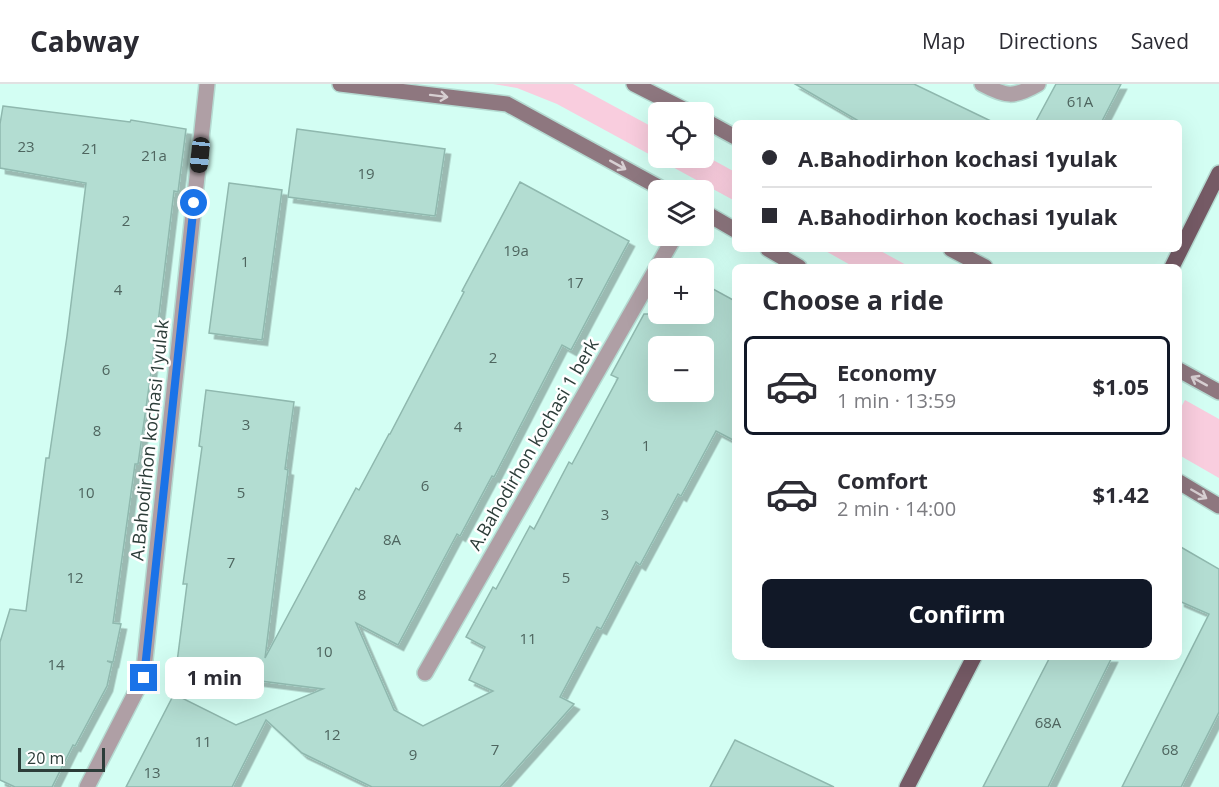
<!DOCTYPE html>
<meta charset="utf-8">
<style>
body{margin:0;font-family:"Open Sans",sans-serif;background:#f2f2f3;color:#2b2b33;height:100vh;display:flex;flex-direction:column;font-size:22px;white-space:nowrap}
*{box-sizing:border-box;margin:0}
p{font-size:20px;color:#7c7c81}
.icon{flex:none;width:33px;height:33px;fill:none;stroke:currentColor;stroke-width:2;stroke-linecap:round;stroke-linejoin:round}
.map{position:relative;flex:1;overflow:hidden}
.panel{position:absolute;left:732px;top:180px;width:450px;height:396px;display:flex;flex-direction:column;background:#fff;border-radius:9px;box-shadow:0 6px 24px #0002}
.panel>*{flex:none}
.banner{position:absolute;left:732px;top:36px;width:450px;height:132px;border-radius:9px;box-shadow:0 6px 24px #0002;display:grid;align-content:center;height:132px;padding:0 30px;background:#fff}
.controls{position:absolute;left:648px;top:18px;display:grid;gap:12px}
.controls a{display:grid;place-items:center;width:66px;height:66px;border-radius:9px;background:#fff;box-shadow:0 6px 24px #0002;font-size:30px}
.scale{position:absolute;left:18px;bottom:15px;width:87px;box-sizing:border-box;padding-left:6px;border:3px solid #2c3d39;border-top:0;font-size:16px;line-height:21px;white-space:nowrap;color:#2c3d39;-webkit-text-stroke:4px #fff;paint-order:stroke}
.end{position:absolute;width:27px;height:27px;margin:-14px;border:8px solid #1a73e8;background:#fff;box-shadow:0 0 0 3px #fff}
.from{border-radius:50%}
.bubble{position:absolute;height:42px;border-radius:9px;background:#fff;box-shadow:0 6px 24px #0002;font-size:20px;font-weight:700;line-height:42px;text-align:center}
.car{position:absolute;width:18px;height:36px;margin:-18px -9px;border-radius:8px;box-shadow:0 0 4px 2px #0007;background:linear-gradient(#222 24%,#8ab4d8 0 40%,#222 0 76%,#8ab4d8 0 86%,#222 0)}
.banner b{display:flex;align-items:center;gap:21px;height:57px;font-size:22px}
.banner b+b{border-top:2px solid #e1e1e2}
.banner i{width:15px;height:15px;background:#2b2b33}
ul{padding:0;list-style:none}
li{display:flex;align-items:center;gap:18px;height:99px;margin:0 12px 9px;padding:0 18px;border:3px solid transparent;border-radius:9px}
li div{flex:1}
li b{display:block;font-size:22px}
li em{font-style:normal;font-weight:700}
li.selected{border-color:#111827}
li>.icon{width:54px;height:54px;stroke-width:1.5}
h2{padding:0 30px;font-size:27px;line-height:72px}
.button{display:flex;gap:12px;margin-top:auto;padding:12px 30px}
.button a{flex:1;height:69px;border-radius:9px;background:#111827;color:#fff;font-size:24px;font-weight:700;line-height:69px;text-align:center}
header{display:flex;align-items:center;gap:36px;box-sizing:border-box;height:84px;padding:0 30px;background:#fff;border-bottom:2px solid #e1e1e2}
header strong{font-size:28px}
nav{display:flex;gap:33px;margin-inline-start:auto;font-size:21px}
.map>svg:first-child{display:block}
.green{fill:#f9cdde}
.building{fill:#b3ddd2;stroke:#8fb8ae;stroke-width:1.5;fill-rule:evenodd;filter:url(#shadow)}
.lines{fill:none;stroke-linecap:round;stroke-linejoin:round}
.lane-casing{stroke:#b5dbd2;stroke-width:18}
.street-casing{stroke:#b5dbd2;stroke-width:18}
.secondary-casing{stroke:#b5dbd2;stroke-width:18}
.primary-casing{stroke:#b5dbd2;stroke-width:18}
.lane{stroke:#af9fa5;stroke-width:15}
.street{stroke:#af9fa5;stroke-width:15}
.secondary{stroke:#8e777f;stroke-width:15}
.primary{stroke:#755a65;stroke-width:15}
.oneway{stroke:#d7cfd2}
.route{stroke:#1a73e8;stroke-width:8}
.labels{text-anchor:middle;dominant-baseline:central;stroke-width:5;stroke-linejoin:round;paint-order:stroke}
.number-label{font-size:15px;fill:#4e655f}
.street-label{font-size:18px;fill:#2c3d39;stroke:#fff}
</style>
<header>
<strong>Cabway</strong>
<nav><a>Map</a><a>Directions</a><a>Saved</a></nav>
</header>
<div class="map">
<svg width="1219" height="703" viewBox="0 0 1219 703">
<defs>
<filter id="shadow"><feDropShadow dx="5.5" dy="5.5" stdDeviation="0" flood-color="#0004"/></filter>
</defs>
<rect width="100%" height="100%" fill="#d3fef3"/>
<path class="green" d="M 493,0 L 573,0 L 658,46 L 658,74 L 704,74 L 704,71 L 735,88 L 735,117 L 557,20 L 517,4 Z
M 822,165 L 877,165 L 910,183 L 854,183 Z
M 1185,316 L 1219,335 L 1219,394 L 1179,371 L 1179,327 Z"/>
<path class="building" d="M 795,0 L 914,0 L 995,39 L 862,39 Z
M 1056,0 L 1121,0 L 1101,39 L 1035,39 Z
M 3,22 L 130,38 L 131,36 L 186,45 L 178,108 L 174,107 L 158,239 L 138,380 L 135,380 L 113,539 L 121,540 L 113,578 L 107,577 L 112,579 L 107,602 L 75,662 L 73,661 L 52,703 L 15,703 L 0,696 L 0,558 L 10,525 L 26,527 L 46,374 L 49,374 L 67,252 L 86,99 L 0,84 L 0,40 Z
M 297,45 L 445,65 L 435,132 L 288,113 Z
M 520,98 L 629,157 L 571,266 L 562,261 L 494,393 L 492,392 L 460,452 L 457,450 L 398,561 L 356,539 L 394,626 L 423,642 L 493,607 L 469,596 L 485,563 L 466,553 L 493,503 L 496,505 L 530,442 L 534,445 L 569,378 L 572,380 L 618,294 L 611,291 L 644,230 L 704,230 L 704,200 L 735,217 L 735,357 L 716,347 L 681,412 L 678,410 L 640,481 L 636,478 L 601,545 L 597,543 L 560,613 L 574,620 L 500,703 L 372,703 L 302,669 L 266,636 L 232,703 L 126,703 L 174,610 L 236,641 L 323,605 L 176,586 L 187,500 L 183,500 L 202,363 L 199,362 L 206,306 L 294,318 L 285,385 L 288,386 L 265,574 L 356,404 L 359,406 L 389,350 L 390,350 L 464,208 L 462,207 ZM 658,262 L 704,262 L 704,308 L 658,308 Z
M 229,99 L 282,106 L 262,256 L 209,249 Z
M 1179,462 L 1219,485 L 1219,628 L 1181,703 L 1122,703 L 1209,530 L 1179,517 Z
M 1050,573 L 1112,573 L 1048,703 L 983,703 Z
M 735,656 L 834,703 L 710,703 Z"/>
<g class="lines">
<defs>
<path id="lane" d="M 982,0 C 1006,13 1014,14 1038,0"/>
<path id="street" d="M 425,589 L 675,152
M 87,703 L 143,594 L 207,0"/>
<path id="secondary" d="M 340,0 L 507,20 L 664,106
M 634,0 L 689,28
M 704,36 L 735,53
M 704,128 L 735,146
M 768,165 L 799,183
M 951,165 L 985,183
M 1179,286 L 1219,308
M 1179,398 L 1219,422"/>
<path id="primary" d="M 1172,183 L 1219,89
M 907,703 L 974,573"/>
</defs>
<use href="#lane" class="lane-casing"/>
<use href="#street" class="street-casing"/>
<use href="#secondary" class="secondary-casing"/>
<use href="#primary" class="primary-casing"/>
<use href="#lane" class="lane"/>
<use href="#street" class="street"/>
<use href="#secondary" class="secondary"/>
<use href="#primary" class="primary"/>
</g>
<defs><path id="oneway-shaft" d="M-6 0H5M1.5-3L5.5 0L1.5 3" fill="none" stroke-width="1.6" stroke-linecap="round" stroke-linejoin="round" transform="scale(1.5)"/></defs>
<g class="oneway">
<use href="#oneway-shaft" transform="translate(439 12) rotate(7)"/>
<use href="#oneway-shaft" transform="translate(618 81) rotate(29)"/>
<use href="#oneway-shaft" transform="translate(1199 297) rotate(-151)"/>
<use href="#oneway-shaft" transform="translate(1199 410) rotate(30)"/>
</g>
<g class="lines">
<path class="route" d="M 144,594 L 194,119"/>
</g>
<g class="labels">
<g class="number-label">
<text x="1080" y="17">61A</text>
<text x="26" y="62">23</text>
<text x="90" y="64">21</text>
<text x="154" y="71">21a</text>
<text x="366" y="89">19</text>
<text x="126" y="136">2</text>
<text x="516" y="166">19a</text>
<text x="245" y="177">1</text>
<text x="575" y="198">17</text>
<text x="118" y="205">4</text>
<text x="493" y="273">2</text>
<text x="106" y="285">6</text>
<text x="246" y="340">3</text>
<text x="458" y="342">4</text>
<text x="97" y="346">8</text>
<text x="646" y="361">1</text>
<text x="425" y="401">6</text>
<text x="86" y="408">10</text>
<text x="241" y="408">5</text>
<text x="605" y="430">3</text>
<text x="392" y="455">8A</text>
<text x="231" y="478">7</text>
<text x="75" y="493">12</text>
<text x="566" y="493">5</text>
<text x="362" y="510">8</text>
<text x="528" y="554">11</text>
<text x="324" y="567">10</text>
<text x="56" y="580">14</text>
<text x="1048" y="638">68А</text>
<text x="332" y="650">12</text>
<text x="203" y="657">11</text>
<text x="495" y="665">7</text>
<text x="1170" y="665">68</text>
<text x="413" y="670">9</text>
<text x="152" y="688">13</text>
</g>
<g class="street-label">
<text transform="translate(149 356) rotate(-84)">A.Bahodirhon kochasi 1yulak</text>
<text transform="translate(533 360) rotate(-60)">A.Bahodirhon kochasi 1 berk</text>
</g>
</g>
</svg>
<div class="controls">
<a><svg class="icon" aria-label="locate" viewBox="0 0 24 24"><circle cx="12" cy="12" r="6"/><path d="M12 2v4M12 18v4M2 12h4M18 12h4"/></svg></a>
<a><svg class="icon" aria-label="layers" viewBox="0 0 24 24"><path d="M12 4l9 5-9 5-9-5zM3 14l9 5 9-5"/></svg></a>
<a>+</a>
<a>−</a>
</div>
<div class="scale">20 m</div>
<i class="end from" style="left:194px;top:119px"></i>
<i class="end" style="left:144px;top:594px"></i>
<div class="bubble" style="left:165px;top:573px;width:99px">1 min</div>
<i class="car" style="left:200px;top:71px;rotate:186deg"></i>
<div class="banner">
<b><i class="from"></i>A.Bahodirhon kochasi 1yulak</b>
<b><i></i>A.Bahodirhon kochasi 1yulak</b>
</div>
<section class="panel">
<h2>Choose a ride</h2>
<ul>
<li class="selected"><svg class="icon" aria-label="car" viewBox="0 0 24 24"><path d="M5 17H2v-5l4-1 3-4h7l3 4 3 1v5h-3M9 17h6M6 11h13"/><circle cx="7" cy="17" r="2"/><circle cx="17" cy="17" r="2"/></svg><div><b>Economy</b><p>1 min · 13:59</p></div><em>$1.05</em></li>
<li><svg class="icon" aria-label="car" viewBox="0 0 24 24"><path d="M5 17H2v-5l4-1 3-4h7l3 4 3 1v5h-3M9 17h6M6 11h13"/><circle cx="7" cy="17" r="2"/><circle cx="17" cy="17" r="2"/></svg><div><b>Comfort</b><p>2 min · 14:00</p></div><em>$1.42</em></li>
</ul>
<div class="button"><a>Confirm</a></div>
</section>
</div>
